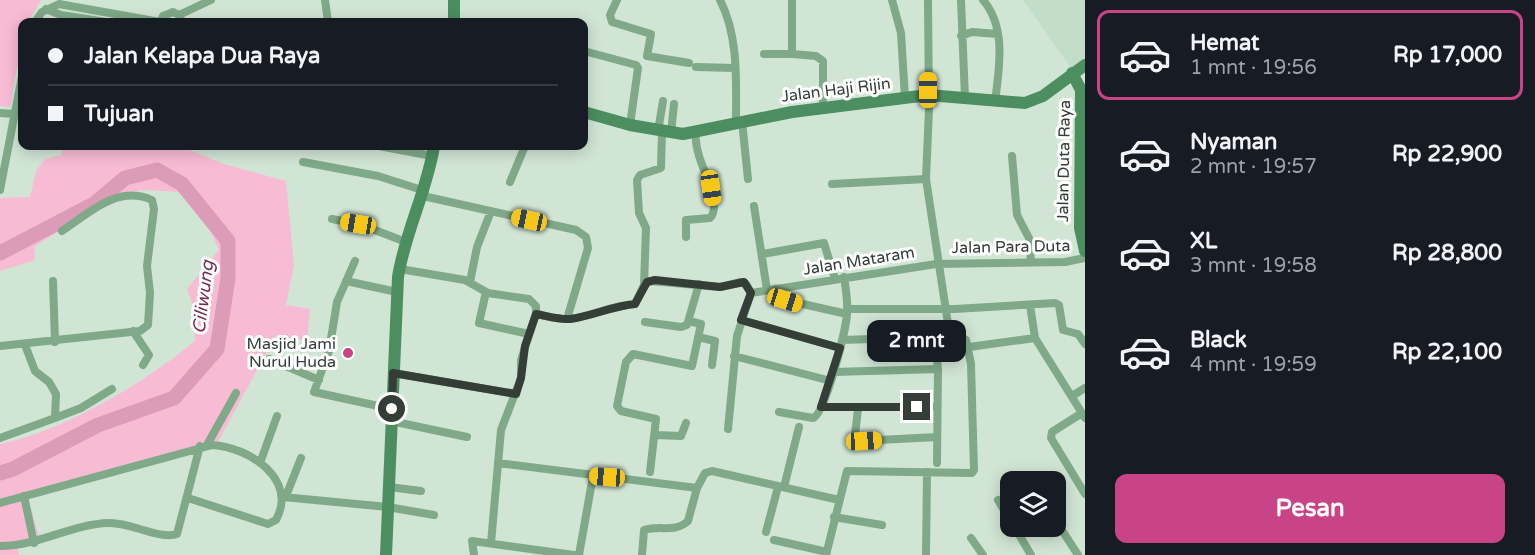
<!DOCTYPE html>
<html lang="id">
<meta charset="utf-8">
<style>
body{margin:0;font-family:"Varela Round",sans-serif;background:#242831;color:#f1f3f6;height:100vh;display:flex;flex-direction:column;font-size:22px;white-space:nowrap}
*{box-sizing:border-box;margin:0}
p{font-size:20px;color:#9ea1a6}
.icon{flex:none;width:33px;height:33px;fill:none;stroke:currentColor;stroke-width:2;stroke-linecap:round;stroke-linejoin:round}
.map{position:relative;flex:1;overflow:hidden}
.side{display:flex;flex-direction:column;background:#171b24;width:450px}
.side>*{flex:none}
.guide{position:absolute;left:18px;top:18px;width:570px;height:132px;border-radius:12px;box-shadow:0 3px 15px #0003;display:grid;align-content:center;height:132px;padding:0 30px;background:#171b24}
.buttons{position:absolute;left:1000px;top:471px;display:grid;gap:12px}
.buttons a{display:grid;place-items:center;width:66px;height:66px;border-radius:12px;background:#171b24;box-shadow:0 3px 15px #0003;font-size:30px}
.end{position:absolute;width:27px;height:27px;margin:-14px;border:8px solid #353d37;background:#fff;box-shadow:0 0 0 3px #fff}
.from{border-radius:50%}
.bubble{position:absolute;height:42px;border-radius:12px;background:#171b24;box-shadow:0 3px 15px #0003;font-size:20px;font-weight:700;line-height:42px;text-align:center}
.car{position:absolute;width:18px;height:36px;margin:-18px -9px;border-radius:8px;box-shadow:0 0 4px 2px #0007;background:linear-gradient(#f5c518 24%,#345 0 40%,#f5c518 0 76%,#345 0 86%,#f5c518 0)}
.guide b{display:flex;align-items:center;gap:21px;height:57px;font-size:22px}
.guide b+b{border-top:2px solid #363941}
.guide i{width:15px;height:15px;background:#f1f3f6}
ul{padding:10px 0 0;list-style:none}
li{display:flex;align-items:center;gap:18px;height:90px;margin:0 12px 9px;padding:0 18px;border:3px solid transparent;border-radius:12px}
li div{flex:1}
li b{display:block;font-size:22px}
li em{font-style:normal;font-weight:700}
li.on{border-color:#c94487}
li>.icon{width:54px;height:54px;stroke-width:1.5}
.action{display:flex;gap:12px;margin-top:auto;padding:12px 30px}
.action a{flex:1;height:69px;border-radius:12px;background:#c94487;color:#fff;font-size:24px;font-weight:700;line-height:69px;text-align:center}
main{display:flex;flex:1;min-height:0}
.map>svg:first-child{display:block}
.built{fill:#c2ddc8}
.green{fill:#f8bbd4}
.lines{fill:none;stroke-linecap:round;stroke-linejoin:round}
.river{stroke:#dc9bb6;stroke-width:15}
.street{stroke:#7fa989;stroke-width:8}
.secondary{stroke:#4c8e60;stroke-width:12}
.route{stroke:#353d37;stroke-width:8}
.poi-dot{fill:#c94487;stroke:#fff;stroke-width:2}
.labels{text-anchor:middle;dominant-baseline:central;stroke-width:6;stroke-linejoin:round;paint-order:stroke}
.street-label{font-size:16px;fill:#353d37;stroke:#fff}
.poi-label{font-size:16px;fill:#353d37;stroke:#fff;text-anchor:end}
.water-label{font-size:18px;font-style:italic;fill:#782c51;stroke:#fff}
</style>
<main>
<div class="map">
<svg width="1085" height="555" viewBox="0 0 1085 555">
<rect width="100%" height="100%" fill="#d1e5d5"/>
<path class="built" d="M 1023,0 L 1085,0 L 1085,68 L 1074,72 Z"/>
<path class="green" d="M 0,0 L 41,0 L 28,22 L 22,22 L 22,38 L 10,107 L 0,106 Z
M 65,146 L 180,146 L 224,164 L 286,181 L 294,265 L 286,305 L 310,309 L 307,341 L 276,335 L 218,442 L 28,498 L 39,536 L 17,543 L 19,555 L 0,555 L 0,444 C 64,431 146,382 195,341 L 194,309 L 187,289 L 219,250 L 206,221 L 180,192 L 143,190 L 115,194 L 34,247 L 35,260 L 0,271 L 0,198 L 30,197 L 36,171 L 45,159 L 61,155 Z"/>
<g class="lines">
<path class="river" d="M 0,253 L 94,204 L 125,178 L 157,170 L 182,184 L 228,241 L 228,278 L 217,349 L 174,398 L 98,425 L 13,469 L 0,473"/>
<path class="street" d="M 325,0 L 328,22
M 617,0 L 610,15 L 612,22 L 651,34 L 647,56 L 689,63
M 720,0 C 739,37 736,82 736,122
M 792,0 L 792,54 L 816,56 L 823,61 L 823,108
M 892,0 L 901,33 L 905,98
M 928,0 L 929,109 L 926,179 L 950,337
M 961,0 L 965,98
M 983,0 C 1007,28 999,69 995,102
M 46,9 L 61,15 L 106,22
M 179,15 L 211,0
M 35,22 L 42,12 L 59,4 L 160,22
M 161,22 L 163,16 L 173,12 L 179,15 L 182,22
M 961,36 L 972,32 L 998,34
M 584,51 L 636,65 L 638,68 L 630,125
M 764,54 L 792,54
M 696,67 L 735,68
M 0,113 L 14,114
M 742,121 L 748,179
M 658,131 L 663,101
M 671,133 L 674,104
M 379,146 L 432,156
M 1012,156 L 1017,215 L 1029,238 L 1031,262
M 303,162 L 378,176 L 425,191
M 510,182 L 525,146
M 832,184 L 926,179
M 0,190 L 22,76
M 423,196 L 576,230 L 586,237 L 588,248 L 567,319
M 754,206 L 767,290
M 332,219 L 359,224 L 406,242
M 686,237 L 686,220 L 710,218 C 723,204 701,168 698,152 C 696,146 696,139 695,133
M 763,254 L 824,243 L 835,279
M 355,261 L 337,302 L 329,351 L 314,392 L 392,409
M 400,269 L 465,280 L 488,293 L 529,299 L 536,306 L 536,314 L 521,360 L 521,378 L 501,430 L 491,543
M 53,281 L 55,342
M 346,281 L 397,292
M 470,282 L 477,247 L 491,211
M 644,285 L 646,228 L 639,213 L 637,180 L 640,175 L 661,168 L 662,131
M 775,289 L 778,297 L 785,300 L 847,314
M 486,292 L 479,323 L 529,334
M 751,293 L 936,264 L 1065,262 L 1085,258
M 1030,305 L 1035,338 L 1085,418
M 848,309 L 955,309 L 1055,303 L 1059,305 L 1063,330 L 1078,334 L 1085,344
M 536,314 C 547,316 560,320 570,319 C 592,316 613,305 635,304 L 644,285 L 650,281 L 720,287 L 741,282 L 746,284 L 751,293
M 741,320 L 840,348
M 645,322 L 681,327 L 687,325 L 699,284
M 133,331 L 149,355 L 143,365
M 698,337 L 715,341 L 712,365
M 935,339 L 938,369 L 937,463
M 0,346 L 140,331 L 148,325 L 150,293 L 147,266 L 154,209 L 152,200 C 118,184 89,213 62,231
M 969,347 L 1035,338
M 734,356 L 831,381
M 269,359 L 319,380
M 834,372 L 938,369
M 393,373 L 516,394
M 1072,396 L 1085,388
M 821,407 L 937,407
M 858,409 L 855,435 L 859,441 L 937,437
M 779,412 L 813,418 C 825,415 846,330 847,314 C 848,302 846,289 844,277
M 1082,413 L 1052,432 L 1051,438 L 1085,494
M 55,418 L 81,408 L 112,389
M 391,421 L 467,437
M 728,429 L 737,336 L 751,293
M 655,435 L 681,436 L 686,423
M 0,438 L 55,418 L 56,394 L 49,382 L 35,371 L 25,345
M 207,445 L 236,393
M 260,463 L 277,416
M 498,463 L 697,488 L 705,473 L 712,471 L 839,500
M 650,472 L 656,419 L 621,411 L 617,406 L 626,362 L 633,354 L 692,366 L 701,324 L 689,321
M 1028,476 L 1032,482
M 389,487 L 421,491
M 784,487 L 799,427
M 24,496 L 34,543
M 286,496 L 301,458
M 283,497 L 388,507 L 434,515
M 998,500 L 1011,522
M 0,503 L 212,445 C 249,447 298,479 276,520 L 268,524 L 188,498
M 834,517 L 882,525
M 1056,521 L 1078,555
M 1014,526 L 1031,555
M 766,532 L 778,487
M 971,538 L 983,555
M 774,540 L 827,552
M 0,546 C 39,546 71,524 109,523 C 130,522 160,540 177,534 L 200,446
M 474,555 L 472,541 L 574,555
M 579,555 L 593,476
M 642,555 L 644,530 C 659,525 676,533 688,521 L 697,488
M 826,555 L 847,471 L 972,473 L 974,470 L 971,364 L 966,340 L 959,336 L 842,340
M 926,555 L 927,472"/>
<path class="secondary" d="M 454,22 L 454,0
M 1072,73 L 1081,90 L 1080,228 L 1085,251
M 584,112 L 630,125 L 683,134 L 792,112 L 928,95 L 1025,103 L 1043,96 L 1085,65
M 386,555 L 398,277 C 405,232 427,191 434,146"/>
</g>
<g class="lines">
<path class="route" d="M 392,409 L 393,373 L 516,394 L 521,378 L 525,346 L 536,314 C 547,316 560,320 570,319 C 592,316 613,306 635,304 L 647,282 L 655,280 L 720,287 L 744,282 L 751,293 L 741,320 L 840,348 L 821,407 L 917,407"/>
</g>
<circle class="poi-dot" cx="348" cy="353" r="6"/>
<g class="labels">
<g class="street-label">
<text transform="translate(836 90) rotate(-7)">Jalan Haji Rijin</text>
<text transform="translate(1064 161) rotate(-89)">Jalan Duta Raya</text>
<text transform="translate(1011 247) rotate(-1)">Jalan Para Duta</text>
<text transform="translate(859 261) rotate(-9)">Jalan Mataram</text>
</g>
<g class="poi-label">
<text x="336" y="344">Masjid Jami<tspan x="336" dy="18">Nurul Huda</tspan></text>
</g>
<g class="water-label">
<text transform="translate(203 297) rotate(-83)">Ciliwung</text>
</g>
</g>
</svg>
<div class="buttons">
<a><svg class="icon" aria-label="layers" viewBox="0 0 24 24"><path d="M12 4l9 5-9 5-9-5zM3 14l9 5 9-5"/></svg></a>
</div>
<i class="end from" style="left:392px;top:409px"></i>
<i class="end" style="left:917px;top:407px"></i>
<div class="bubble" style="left:867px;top:320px;width:99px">2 mnt</div>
<i class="car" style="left:928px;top:90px;rotate:0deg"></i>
<i class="car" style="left:711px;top:188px;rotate:172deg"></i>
<i class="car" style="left:529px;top:220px;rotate:282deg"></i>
<i class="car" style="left:358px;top:224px;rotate:279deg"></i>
<i class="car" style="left:785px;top:300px;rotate:107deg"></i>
<i class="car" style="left:864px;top:441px;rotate:87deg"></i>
<i class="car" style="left:607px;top:477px;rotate:274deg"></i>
<div class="guide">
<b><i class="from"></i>Jalan Kelapa Dua Raya</b>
<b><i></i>Tujuan</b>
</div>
</div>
<section class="side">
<ul>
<li class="on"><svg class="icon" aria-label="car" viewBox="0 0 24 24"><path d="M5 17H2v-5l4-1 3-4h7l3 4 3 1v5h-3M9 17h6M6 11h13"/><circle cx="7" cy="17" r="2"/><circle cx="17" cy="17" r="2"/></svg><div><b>Hemat</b><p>1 mnt · 19:56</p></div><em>Rp 17,000</em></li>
<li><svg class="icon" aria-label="car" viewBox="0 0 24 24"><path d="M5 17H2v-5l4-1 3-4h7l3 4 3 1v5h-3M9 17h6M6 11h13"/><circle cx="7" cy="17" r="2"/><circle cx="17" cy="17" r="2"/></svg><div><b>Nyaman</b><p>2 mnt · 19:57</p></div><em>Rp 22,900</em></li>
<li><svg class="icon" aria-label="car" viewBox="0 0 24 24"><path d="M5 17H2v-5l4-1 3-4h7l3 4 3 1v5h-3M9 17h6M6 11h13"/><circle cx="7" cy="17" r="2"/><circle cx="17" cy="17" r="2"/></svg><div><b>XL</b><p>3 mnt · 19:58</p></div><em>Rp 28,800</em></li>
<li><svg class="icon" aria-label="car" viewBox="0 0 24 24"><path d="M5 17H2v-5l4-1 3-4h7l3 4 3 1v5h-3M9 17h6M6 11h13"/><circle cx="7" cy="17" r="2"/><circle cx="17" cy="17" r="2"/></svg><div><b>Black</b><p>4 mnt · 19:59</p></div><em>Rp 22,100</em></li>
</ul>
<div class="action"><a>Pesan</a></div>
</section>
</main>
